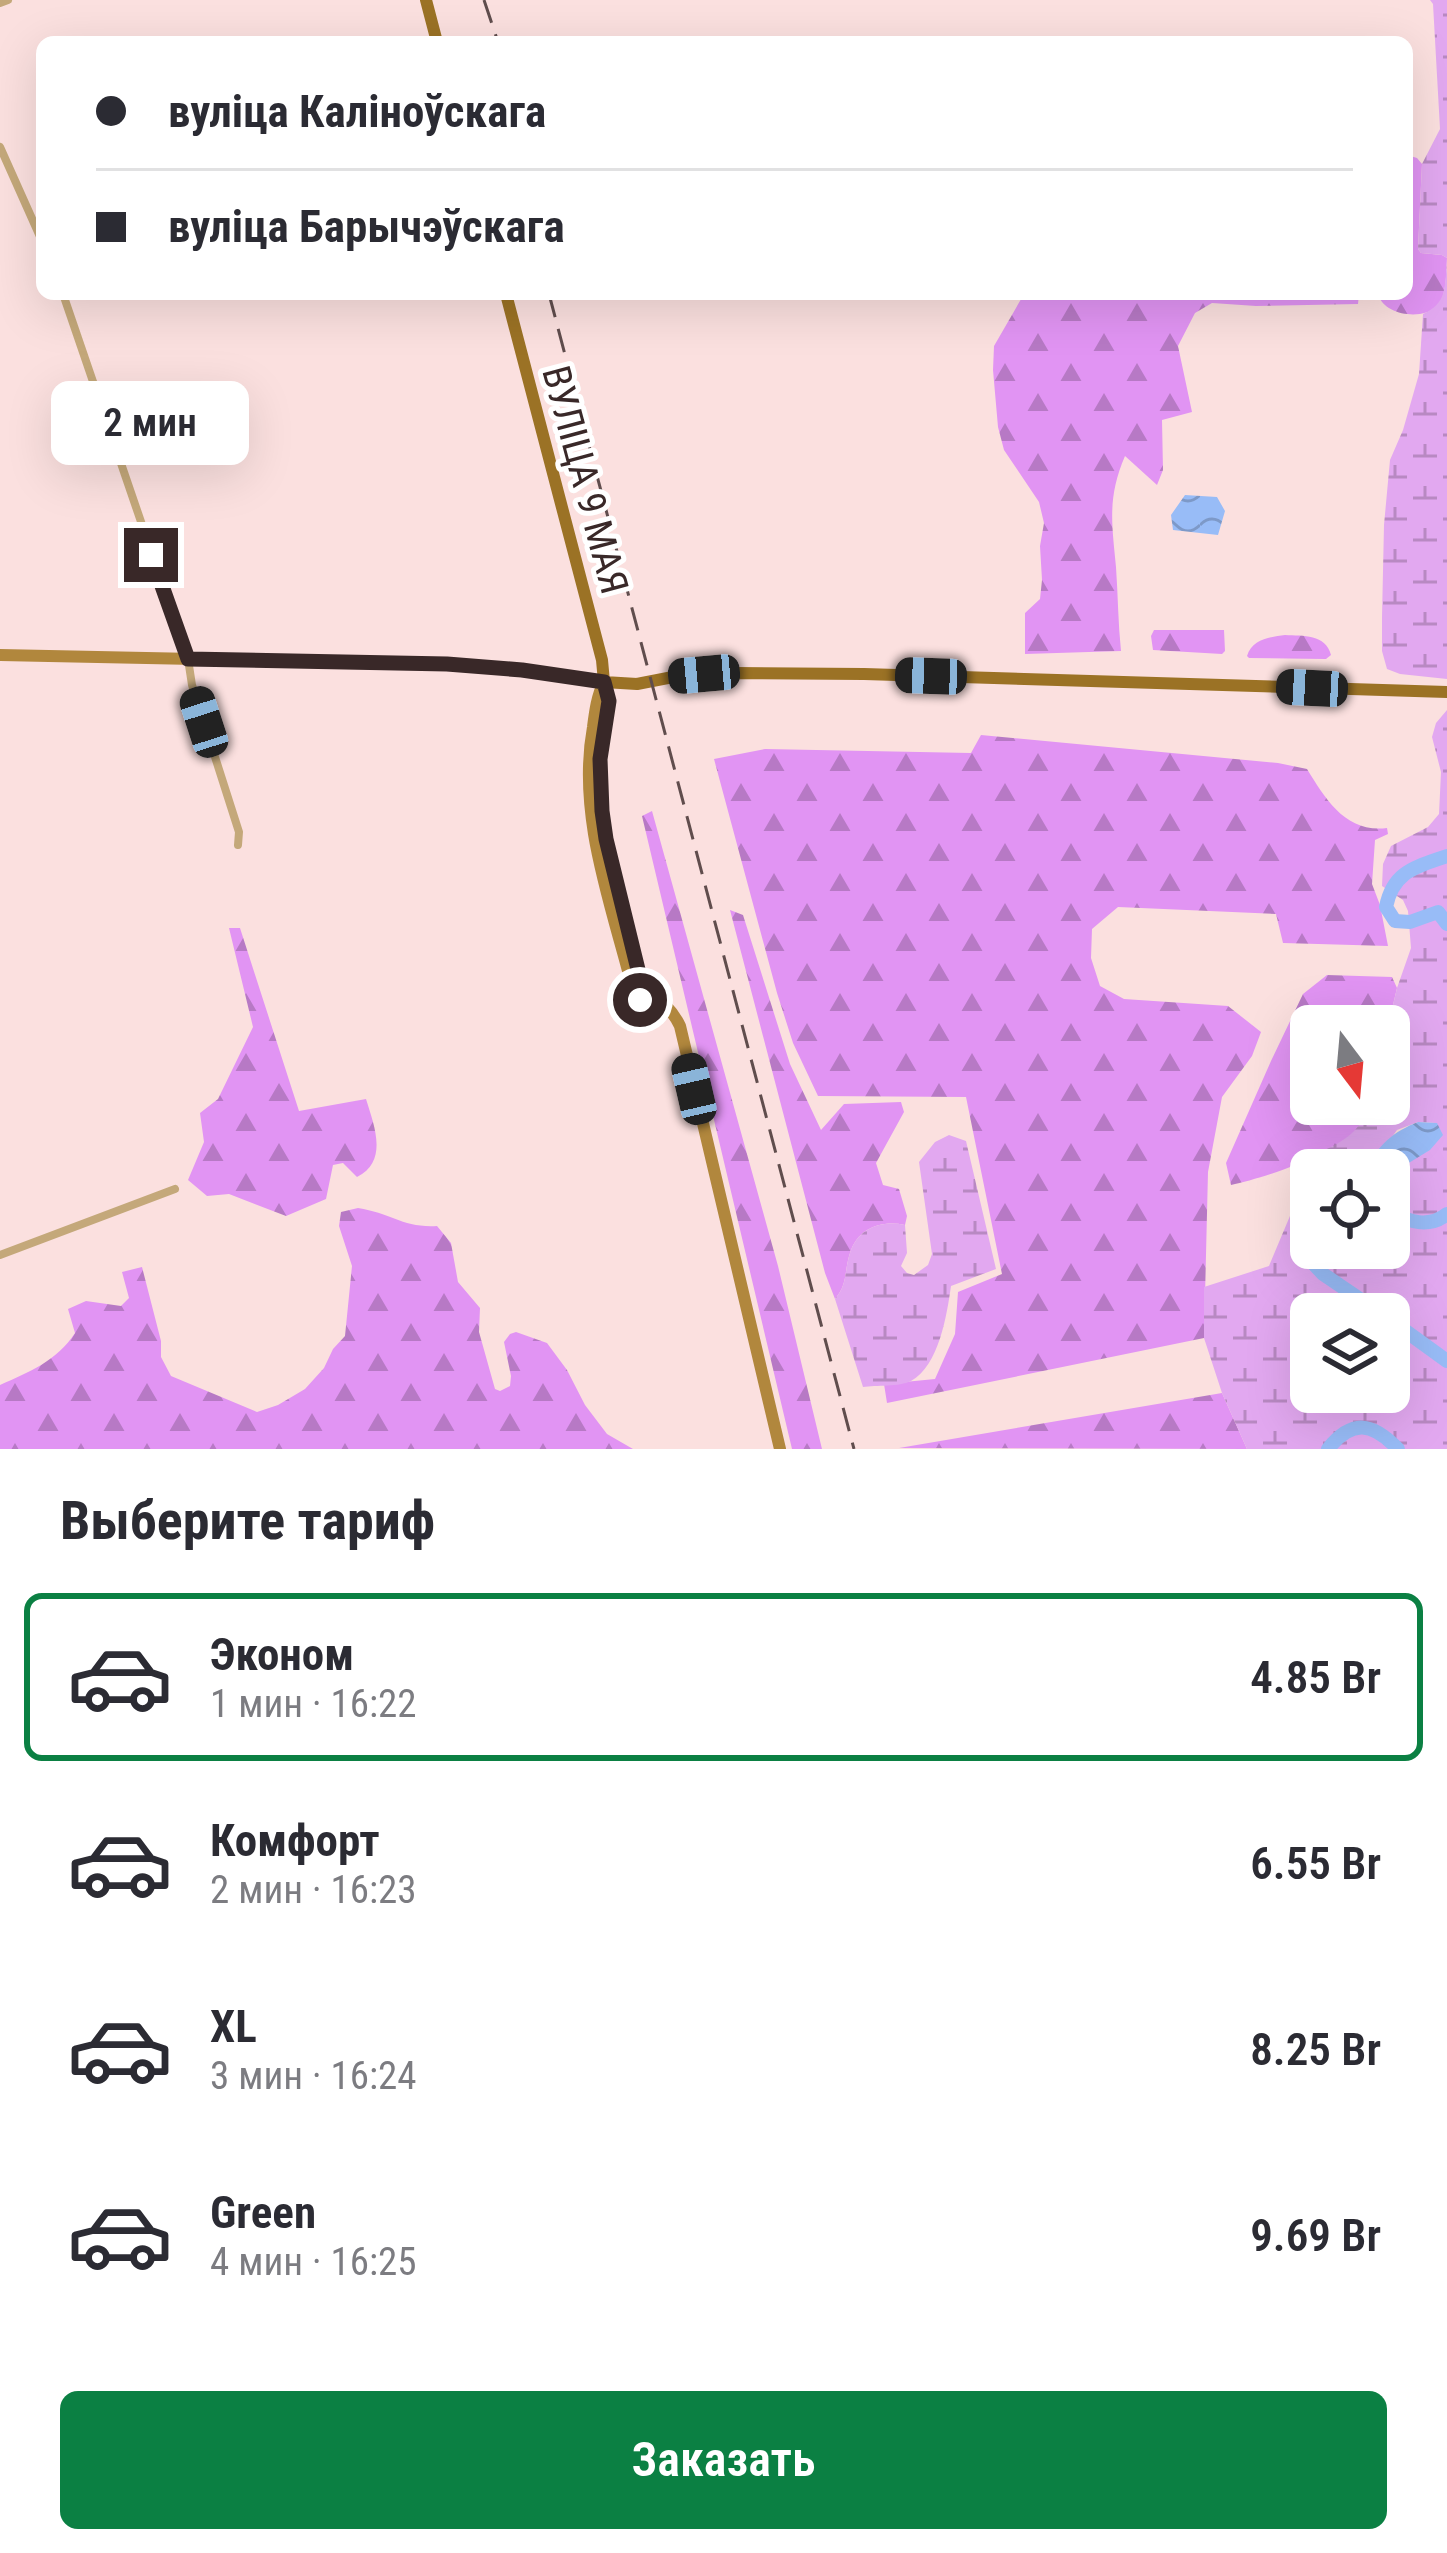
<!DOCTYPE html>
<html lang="ru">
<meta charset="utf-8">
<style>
body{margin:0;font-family:"Roboto Condensed",sans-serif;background:#f2f2f3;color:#2b2b33;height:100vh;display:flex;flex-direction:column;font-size:45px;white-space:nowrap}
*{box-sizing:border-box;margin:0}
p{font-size:39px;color:#7c7c81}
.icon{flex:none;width:66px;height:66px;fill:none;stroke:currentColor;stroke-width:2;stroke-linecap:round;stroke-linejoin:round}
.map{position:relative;height:1449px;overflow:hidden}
.sheet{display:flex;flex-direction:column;background:#fff;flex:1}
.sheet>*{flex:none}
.guide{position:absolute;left:36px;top:36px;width:1377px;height:264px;border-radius:18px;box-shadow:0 12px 48px #0002;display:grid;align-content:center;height:264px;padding:0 60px;background:#fff}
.needle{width:78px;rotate:164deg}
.controls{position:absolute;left:1290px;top:1005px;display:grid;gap:24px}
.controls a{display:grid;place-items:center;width:120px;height:120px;border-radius:18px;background:#fff;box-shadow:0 12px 48px #0002;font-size:60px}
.end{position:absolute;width:54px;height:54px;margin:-27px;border:15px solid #392828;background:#fff;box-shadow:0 0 0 6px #fff}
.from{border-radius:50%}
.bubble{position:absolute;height:84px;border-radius:18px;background:#fff;box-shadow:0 12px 48px #0002;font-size:39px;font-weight:600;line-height:84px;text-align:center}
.car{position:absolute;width:36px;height:72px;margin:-36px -18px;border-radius:15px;box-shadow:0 0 9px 3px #0007;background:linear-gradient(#222 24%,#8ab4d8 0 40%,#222 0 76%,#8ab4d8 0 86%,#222 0)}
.guide b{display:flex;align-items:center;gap:42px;height:114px;font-size:45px}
.guide b+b{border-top:3px solid #e1e1e2}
.guide i{width:30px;height:30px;background:#2b2b33}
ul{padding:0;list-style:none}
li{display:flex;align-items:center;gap:36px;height:168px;margin:0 24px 18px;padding:0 36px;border:6px solid transparent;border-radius:18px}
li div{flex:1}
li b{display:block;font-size:45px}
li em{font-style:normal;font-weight:600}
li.active{border-color:#0b8043}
li>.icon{width:108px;height:108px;stroke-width:1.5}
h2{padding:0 60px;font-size:54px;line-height:144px}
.primary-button{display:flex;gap:24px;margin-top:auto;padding:24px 60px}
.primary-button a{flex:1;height:138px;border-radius:18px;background:#0b8043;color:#fff;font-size:48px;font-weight:600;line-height:138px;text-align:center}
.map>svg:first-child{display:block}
.forest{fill:url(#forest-firs)}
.wetland{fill:url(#wetland-marsh);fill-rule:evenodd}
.water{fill:url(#water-waves)}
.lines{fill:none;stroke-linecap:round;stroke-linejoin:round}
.river{stroke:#98bcf7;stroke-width:14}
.street{stroke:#c4a87a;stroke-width:8}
.secondary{stroke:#b1873d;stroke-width:12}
.primary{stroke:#9b7225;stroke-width:12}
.rail{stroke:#604d4d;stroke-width:3;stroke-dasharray:24 12;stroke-linecap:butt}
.route{stroke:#392828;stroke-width:15}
.labels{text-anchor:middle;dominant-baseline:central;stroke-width:10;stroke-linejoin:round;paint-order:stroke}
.street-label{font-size:39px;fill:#392828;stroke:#fff}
</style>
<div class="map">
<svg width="1447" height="1449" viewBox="0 0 1447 1449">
<defs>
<pattern id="forest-firs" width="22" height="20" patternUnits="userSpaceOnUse" patternTransform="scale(3)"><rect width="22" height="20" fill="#e194f3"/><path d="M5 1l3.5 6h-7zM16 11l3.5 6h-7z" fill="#b779c5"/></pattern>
<pattern id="wetland-marsh" width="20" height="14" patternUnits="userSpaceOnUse" patternTransform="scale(3)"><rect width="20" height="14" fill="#e2a8f0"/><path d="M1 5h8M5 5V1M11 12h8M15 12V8" fill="none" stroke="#b889c2"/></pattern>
<pattern id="water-waves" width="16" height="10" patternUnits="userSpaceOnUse" patternTransform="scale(3)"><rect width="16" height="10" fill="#98bcf7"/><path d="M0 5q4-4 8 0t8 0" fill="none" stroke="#7d99c8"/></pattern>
</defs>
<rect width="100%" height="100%" fill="#fbe0df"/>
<path class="forest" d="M 1407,155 L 1417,158 L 1422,164 L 1418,249 L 1421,253 L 1442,255 L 1447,258 C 1446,272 1447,297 1437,307 C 1422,320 1384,316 1378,294 L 1407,294 Z
M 1024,294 L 1359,294 L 1358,304 L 1256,306 L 1212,303 L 1195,313 L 1178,346 L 1192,412 L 1162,420 L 1163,470 L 1157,485 L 1125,456 C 1107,498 1112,524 1116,567 C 1118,595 1118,623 1121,651 L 1025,654 L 1025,613 L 1040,599 L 1042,580 L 1040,546 L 1044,523 L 1039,502 L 1004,450 L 998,427 L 993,370 L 994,346 Z
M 1154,630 L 1224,630 L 1225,651 L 1222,654 L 1153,650 L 1151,636 Z
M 1285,635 C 1303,636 1326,634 1331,655 L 1326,659 L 1249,658 L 1247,656 C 1252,639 1270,637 1285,635 Z
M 981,735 L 1278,763 L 1307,769 C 1326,800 1346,833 1387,828 L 1388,834 L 1375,840 L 1372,884 L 1380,905 L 1388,946 L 1283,943 L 1276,914 L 1118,907 L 1092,929 L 1091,958 L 1100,986 L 1124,999 L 1228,1006 L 1261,1032 L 1252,1056 L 1222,1097 L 1208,1172 L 1204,1338 L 887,1403 L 884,1384 L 935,1379 L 955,1334 L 958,1292 L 1002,1274 L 966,1097 L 818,1096 L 793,1043 L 777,993 L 714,759 L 765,749 L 971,753 Z
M 652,811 L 778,1266 L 822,1449 L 792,1449 L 642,816 Z
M 730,910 L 743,915 L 790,1064 L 821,1130 L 844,1104 L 901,1102 L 904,1112 L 876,1163 L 883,1185 L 899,1189 L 907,1216 L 905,1225 C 881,1220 858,1228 850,1253 C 844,1271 848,1284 835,1299 L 825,1273 Z
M 229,928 L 240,928 L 299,1111 L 366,1099 C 374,1125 389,1161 357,1177 L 343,1163 L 333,1165 L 326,1199 L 286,1216 L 229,1194 L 207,1196 L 188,1180 L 204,1142 L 200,1113 L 218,1099 L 253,1027 Z
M 1327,975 L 1392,977 L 1397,988 L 1388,1026 L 1311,1026 L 1311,1104 L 1369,1104 C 1368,1108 1366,1119 1364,1123 C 1343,1152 1265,1178 1231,1185 L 1226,1163 L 1271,1061 L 1303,994 Z
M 358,1208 C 391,1213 403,1228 437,1226 L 451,1243 L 458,1282 L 480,1308 L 479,1332 L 495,1389 L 500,1391 L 510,1386 L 511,1376 L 504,1342 L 510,1334 L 516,1332 L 547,1343 L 567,1370 L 585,1405 L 607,1434 L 633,1449 L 0,1449 L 0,1385 C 29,1372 57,1361 75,1333 L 68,1309 L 86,1301 L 121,1306 L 129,1298 L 122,1272 L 142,1267 L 161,1341 L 161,1357 L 171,1376 L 257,1412 L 278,1405 L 305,1389 L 324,1368 L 333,1349 L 345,1336 L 352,1266 L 339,1226 L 341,1212 Z
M 1222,1393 L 1247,1449 L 899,1448 Z"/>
<path class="wetland" d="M 1430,0 L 1447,0 L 1447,258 L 1442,255 L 1421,253 L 1418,249 L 1422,164 L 1440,129 L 1433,4 Z
M 1447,265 L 1447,679 L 1400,674 L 1387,669 L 1382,651 L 1382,617 L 1384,525 L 1390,460 L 1403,430 L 1419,374 L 1423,314 C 1447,303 1444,289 1447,265 Z
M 1447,710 L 1447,1449 L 1247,1449 L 1222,1393 L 1204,1338 L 1204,1287 L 1269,1266 L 1316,1154 C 1341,1143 1362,1132 1369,1104 L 1389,1104 L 1388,1026 L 1397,988 L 1411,948 L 1408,911 L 1403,900 L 1382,886 L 1383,864 L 1391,846 L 1428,827 L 1439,814 L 1441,772 L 1432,737 L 1436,723 ZM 1418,1122 L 1436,1123 L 1404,1165 L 1389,1175 L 1389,1248 L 1311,1248 L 1311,1170 L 1368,1170 L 1397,1130 ZM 1311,1314 L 1389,1314 L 1389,1392 L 1311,1392 Z
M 949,1135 L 966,1141 L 996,1269 L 951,1286 C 947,1314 939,1366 911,1381 C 899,1387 876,1385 863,1387 L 835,1299 C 848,1284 844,1271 850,1253 C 858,1228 881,1220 905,1225 L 907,1253 L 901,1266 L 907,1273 L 914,1275 L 928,1265 L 932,1254 L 919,1162 L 935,1142 Z"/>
<path class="water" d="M 1185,495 L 1217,497 L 1225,511 L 1218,535 L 1173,530 L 1171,515 Z
M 1418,1122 L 1437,1123 L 1443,1135 L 1430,1150 L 1389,1175 L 1389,1170 L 1368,1170 C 1376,1145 1395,1131 1418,1122 Z"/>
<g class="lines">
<path class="river" d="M 1447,856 C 1416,867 1393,871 1386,907 L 1395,921 L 1410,922 L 1438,912 L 1447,924
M 1389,1213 C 1409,1221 1429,1229 1447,1214
M 1311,1215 L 1308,1218 L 1309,1259 L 1323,1274 L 1382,1314
M 1389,1319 L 1447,1361
M 1328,1449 C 1352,1419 1372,1422 1398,1449"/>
<path class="street" d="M 0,3 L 8,0
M 0,147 L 42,241
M 63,294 L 188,659 L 192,685 L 239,832 L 238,845
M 0,1255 L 175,1189"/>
<path class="secondary" d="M 0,655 L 447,664 L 522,670 L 604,682
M 604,682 C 597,696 595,711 593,727 C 576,820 615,913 636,1002 L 644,994
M 604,682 L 609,701 L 600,759 L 602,811 L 606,839 L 644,994
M 644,994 L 650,994 C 664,1002 673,1011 680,1026 L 780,1449"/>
<path class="primary" d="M 426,0 L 437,42
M 506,294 L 602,660 L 604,682 L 637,684 L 678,676 L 734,673 L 864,674 L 1447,692"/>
<path class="rail" d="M 484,0 L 498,42
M 549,294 L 854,1449"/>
</g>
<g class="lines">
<path class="route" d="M 151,555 L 188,659 L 447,664 L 522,670 L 604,682 L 609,701 L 600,759 L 602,811 L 606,839 L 644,994 L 640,1000"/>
</g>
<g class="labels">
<g class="street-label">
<text transform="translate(585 480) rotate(75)">ВУЛІЦА 9 МАЯ</text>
</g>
</g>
</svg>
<div class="controls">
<a><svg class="needle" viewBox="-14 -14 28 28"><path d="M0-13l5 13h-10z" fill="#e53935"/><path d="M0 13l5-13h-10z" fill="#7c7c81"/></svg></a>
<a><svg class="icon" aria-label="locate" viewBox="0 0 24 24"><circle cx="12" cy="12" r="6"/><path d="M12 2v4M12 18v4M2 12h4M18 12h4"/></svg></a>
<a><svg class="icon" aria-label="layers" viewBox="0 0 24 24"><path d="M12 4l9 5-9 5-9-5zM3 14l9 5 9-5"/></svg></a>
</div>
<i class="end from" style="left:640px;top:1000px"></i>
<i class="end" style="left:151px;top:555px"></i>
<div class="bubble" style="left:51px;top:381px;width:198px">2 мин</div>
<i class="car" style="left:704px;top:674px;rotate:265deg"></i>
<i class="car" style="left:931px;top:676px;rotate:272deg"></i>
<i class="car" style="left:1312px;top:688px;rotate:273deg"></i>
<i class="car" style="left:204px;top:722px;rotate:342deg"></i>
<i class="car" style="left:694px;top:1089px;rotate:347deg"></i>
<div class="guide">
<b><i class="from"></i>вуліца Каліноўскага</b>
<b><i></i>вуліца Барычэўскага</b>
</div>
</div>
<section class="sheet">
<h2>Выберите тариф</h2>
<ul>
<li class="active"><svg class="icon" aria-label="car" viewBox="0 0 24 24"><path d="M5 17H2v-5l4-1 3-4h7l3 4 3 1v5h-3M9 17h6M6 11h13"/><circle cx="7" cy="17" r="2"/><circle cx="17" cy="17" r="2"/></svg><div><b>Эконом</b><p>1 мин · 16:22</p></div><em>4.85 Br</em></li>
<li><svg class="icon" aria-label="car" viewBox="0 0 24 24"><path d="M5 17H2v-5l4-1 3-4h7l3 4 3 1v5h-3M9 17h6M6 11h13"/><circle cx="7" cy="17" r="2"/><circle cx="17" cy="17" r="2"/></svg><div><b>Комфорт</b><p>2 мин · 16:23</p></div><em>6.55 Br</em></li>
<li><svg class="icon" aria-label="car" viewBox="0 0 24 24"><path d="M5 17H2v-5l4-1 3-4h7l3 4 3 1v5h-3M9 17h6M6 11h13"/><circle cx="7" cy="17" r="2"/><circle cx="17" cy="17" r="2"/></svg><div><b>XL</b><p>3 мин · 16:24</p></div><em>8.25 Br</em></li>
<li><svg class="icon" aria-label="car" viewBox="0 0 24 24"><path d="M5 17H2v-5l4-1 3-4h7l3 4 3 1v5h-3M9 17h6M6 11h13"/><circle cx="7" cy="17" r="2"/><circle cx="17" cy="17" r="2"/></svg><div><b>Green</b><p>4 мин · 16:25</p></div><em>9.69 Br</em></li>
</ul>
<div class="primary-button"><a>Заказать</a></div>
</section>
